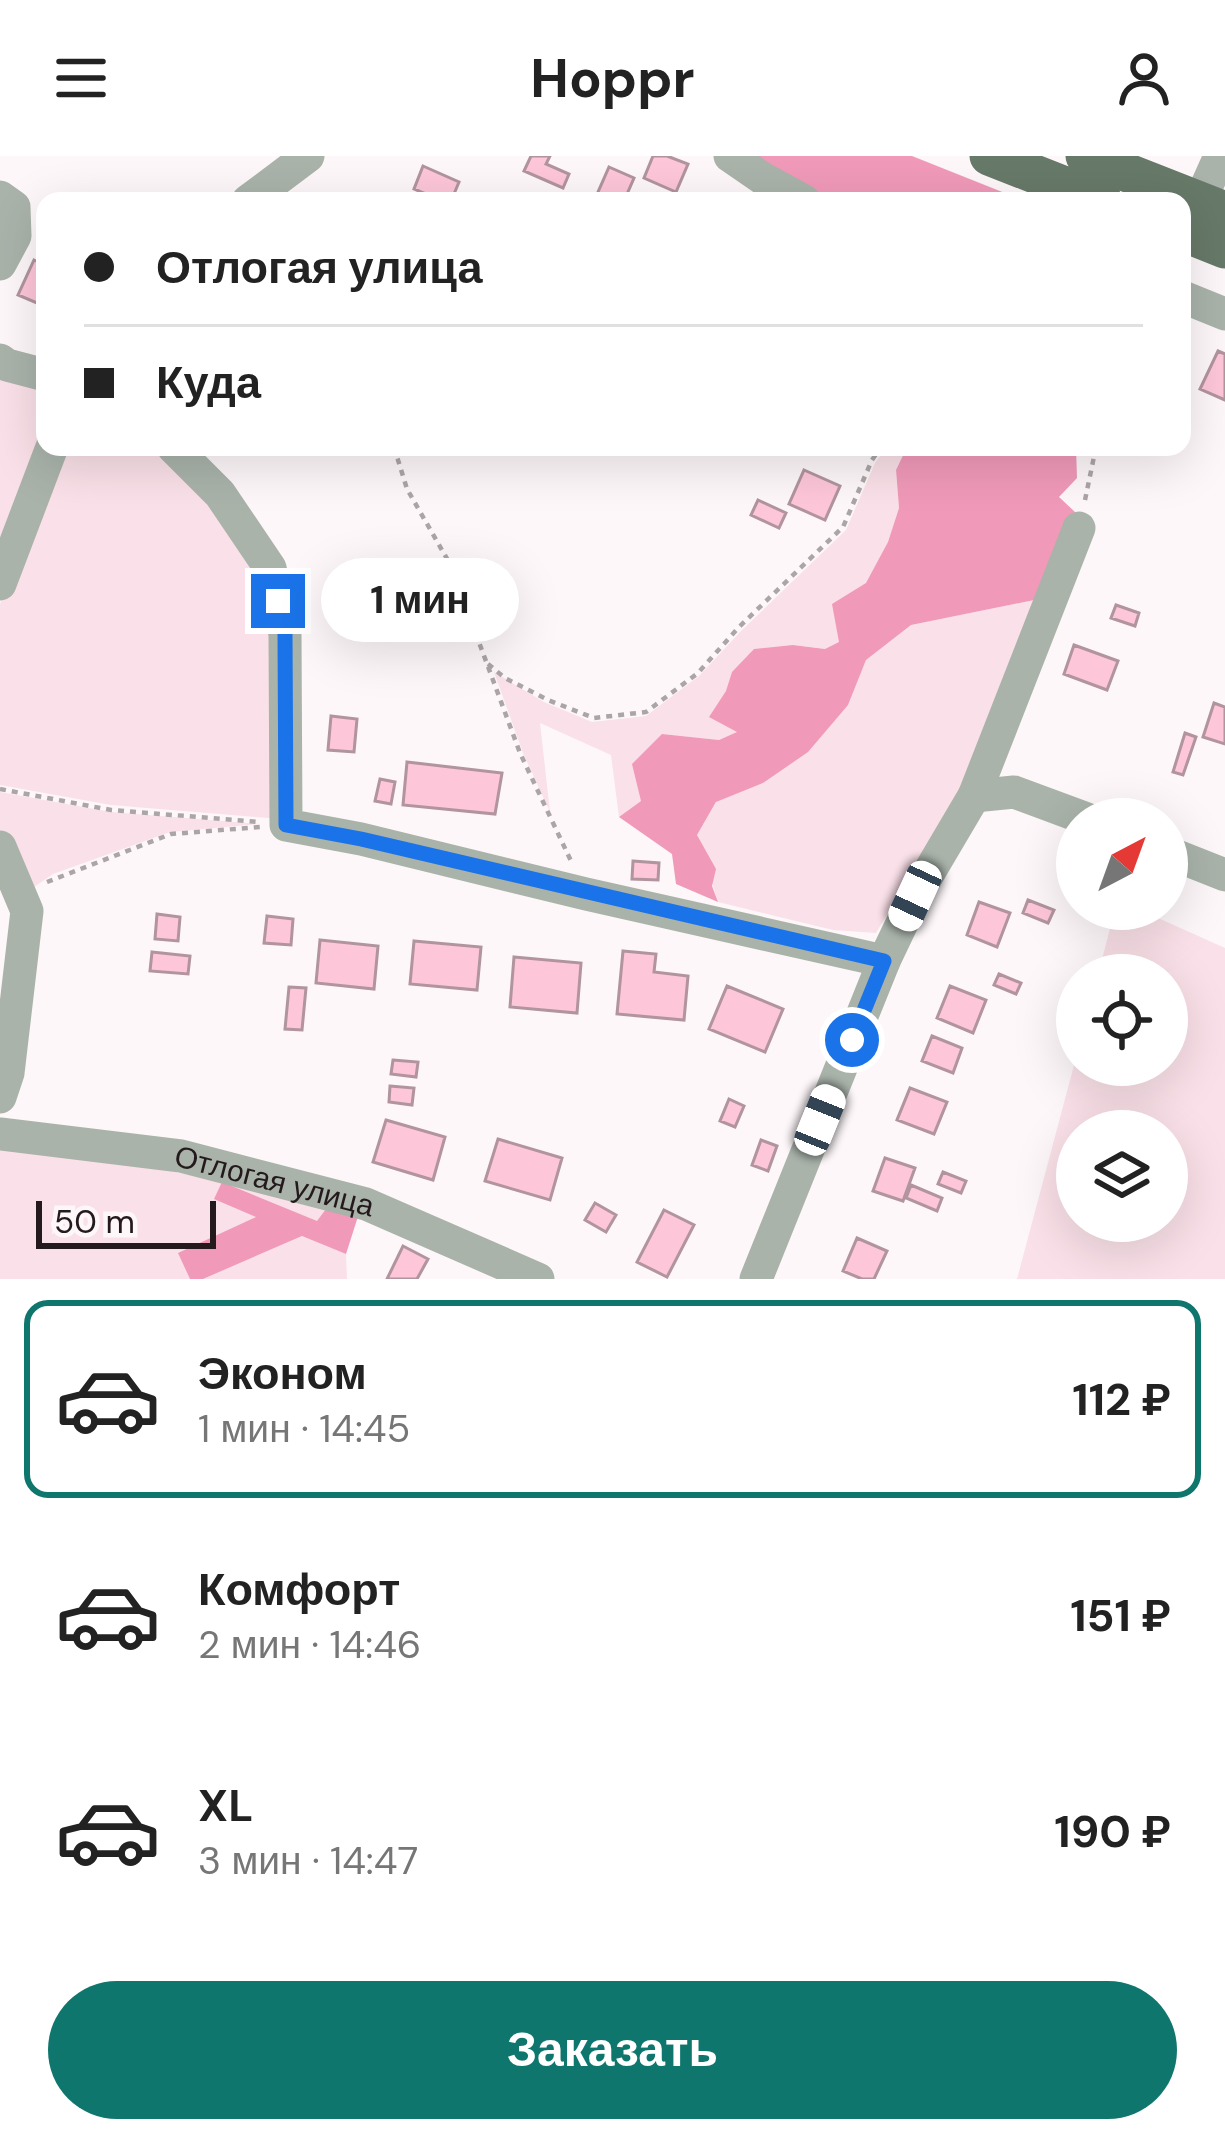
<!DOCTYPE html>
<html lang="ru">
<meta charset="utf-8">
<style>
body{margin:0;font-family:"DM Sans",sans-serif;background:#f2f2f2;color:#222;height:100vh;display:flex;flex-direction:column;font-size:45px;white-space:nowrap}
*{box-sizing:border-box;margin:0}
p{font-size:39px;color:#767676}
.icon{flex:none;width:66px;height:66px;fill:none;stroke:currentColor;stroke-width:2;stroke-linecap:round;stroke-linejoin:round}
.map{position:relative;height:1123px;overflow:hidden}
.details{display:flex;flex-direction:column;background:#fff;flex:1}
.details>*{flex:none}
.hud{position:absolute;left:36px;top:36px;width:1155px;height:264px;border-radius:24px;box-shadow:0 12px 48px #0002;display:grid;align-content:center;height:264px;padding:0 48px;background:#fff}
.needle{width:78px;rotate:41deg}
.tools{position:absolute;left:1056px;top:642px;display:grid;gap:24px}
.tools a{display:grid;place-items:center;width:132px;height:132px;border-radius:50%;background:#fff;box-shadow:0 12px 48px #0002;font-size:60px}
.scale{position:absolute;left:36px;bottom:30px;width:180px;box-sizing:border-box;padding-left:12px;border:6px solid #241a1d;border-top:0;font-size:33px;line-height:42px;white-space:nowrap;color:#241a1d;-webkit-text-stroke:9px #fdf7f9;paint-order:stroke}
.end{position:absolute;width:54px;height:54px;margin:-27px;border:15px solid #1a73e8;background:#fff;box-shadow:0 0 0 6px #fff}
.from{border-radius:50%}
.bubble{position:absolute;height:84px;border-radius:42px;background:#fff;box-shadow:0 12px 48px #0002;font-size:39px;font-weight:700;line-height:84px;text-align:center}
.car{position:absolute;width:36px;height:72px;margin:-36px -18px;border-radius:15px;box-shadow:0 0 9px 3px #0007;background:linear-gradient(#fff 24%,#345 0 40%,#fff 0 76%,#345 0 86%,#fff 0)}
.hud b{display:flex;align-items:center;gap:42px;height:114px;font-size:45px}
.hud b+b{border-top:3px solid #e0e0e0}
.hud i{width:30px;height:30px;background:#222}
ul{padding:21px 0 0;list-style:none}
li{display:flex;align-items:center;gap:36px;height:198px;margin:0 24px 18px;padding:0 24px;border:6px solid transparent;border-radius:24px}
li div{flex:1}
li b{display:block;font-size:45px}
li em{font-style:normal;font-weight:700}
li.active{border-color:#0f766e}
li>.icon{width:108px;height:108px;stroke-width:1.5}
.button{display:flex;gap:24px;margin-top:auto;padding:24px 48px}
.button a{flex:1;height:138px;border-radius:72px;background:#0f766e;color:#fff;font-size:48px;font-weight:700;line-height:138px;text-align:center}
header{display:flex;justify-content:space-between;align-items:center;height:156px;padding:0 48px;background:#fff;font-size:54px;font-weight:700}
.map>svg:first-child{display:block}
.green{fill:#fae0e8;fill-rule:evenodd}
.forest{fill:#f099b9}
.building{fill:#fdc6d9;stroke:#b1949e;stroke-width:3}
.lines{fill:none;stroke-linecap:round;stroke-linejoin:round}
.path{stroke:#aca5a7;stroke-width:4.5;stroke-dasharray:6 6;stroke-linecap:butt}
.minor{stroke:#a9b3aa;stroke-width:33}
.major{stroke:#677969;stroke-width:39}
.route{stroke:#1a73e8;stroke-width:15}
.labels{text-anchor:middle;dominant-baseline:central;stroke-width:9;stroke-linejoin:round;paint-order:stroke}
.street-label{font-size:30px;fill:#241a1d;stroke:#fdf7f9}
</style>
<header><svg class="icon" aria-label="menu" viewBox="0 0 24 24"><path d="M4 6h16M4 12h16M4 18h16"/></svg>Hoppr<svg class="icon" aria-label="person" viewBox="0 0 24 24"><circle cx="12" cy="8" r="4"/><path d="M4 21q1-7 8-7t8 7"/></svg></header>
<div class="map">
<svg width="1225" height="1123" viewBox="0 0 1225 1123">
<rect width="100%" height="100%" fill="#fdf7f9"/>
<path class="green" d="M 0,208 L 45,223 L 45,291 L 0,415 Z
M 59,291 L 166,291 L 264,416 L 282,479 L 280,663 L 111,649 L 0,629 L 0,448 Z
M 887,291 L 907,291 L 896,314 L 899,352 L 888,386 L 840,486 L 826,493 L 793,489 L 732,516 L 727,535 L 710,560 L 738,576 L 719,584 L 662,578 L 641,645 L 619,661 L 611,599 L 540,567 L 550,656 L 523,597 L 494,516 L 544,546 L 592,566 L 646,560 L 699,520 L 741,475 L 846,374 L 875,307 Z
M 1044,442 L 959,638 L 876,777 L 833,774 L 718,746 L 697,679 L 717,645 L 763,627 L 848,549 L 866,504 L 911,469 Z
M 0,636 L 111,656 L 260,668 L 170,676 L 53,718 L 24,738 L 0,681 Z
M 1115,753 L 1138,753 L 1225,792 L 1225,1123 L 1017,1123 L 1077,898 L 1077,909 L 1167,909 L 1167,819 L 1098,819 ZM 1077,975 L 1167,975 L 1167,1065 L 1077,1065 Z
M 0,983 L 361,1051 L 317,1065 L 257,1061 L 179,1097 L 190,1123 L 0,1123 Z
M 302,1080 L 346,1098 L 347,1123 L 203,1123 Z"/>
<path class="forest" d="M 746,0 L 912,0 L 1025,45 L 812,45 Z
M 907,291 L 1076,291 L 1077,322 L 1059,341 L 1075,356 L 1044,442 L 911,469 L 866,504 L 848,549 L 808,596 L 763,627 L 716,646 L 697,679 L 716,713 L 712,730 L 718,746 L 676,728 L 672,698 L 619,661 L 641,645 L 632,608 L 662,578 L 719,584 L 737,576 L 709,561 L 726,535 L 732,516 L 754,493 L 793,489 L 825,493 L 839,486 L 832,448 L 866,427 L 888,386 L 899,352 L 896,314 Z
M 222,1026 L 317,1065 L 326,1053 L 361,1051 L 346,1098 L 302,1080 L 203,1123 L 190,1123 L 178,1097 L 256,1061 L 214,1043 Z"/>
<path class="building" d="M 531,0 L 550,0 L 546,8 L 569,18 L 563,32 L 524,15 Z
M 653,0 L 667,0 L 688,8 L 676,36 L 644,22 Z
M 423,10 L 459,26 L 451,45 L 442,45 L 414,33 Z
M 609,11 L 634,22 L 624,45 L 595,43 Z
M 34,104 L 45,109 L 45,129 L 37,147 L 18,139 Z
M 1218,195 L 1225,198 L 1225,244 L 1200,233 Z
M 804,314 L 840,330 L 825,364 L 789,348 Z
M 758,344 L 786,357 L 779,372 L 751,359 Z
M 1116,449 L 1139,457 L 1135,470 L 1111,462 Z
M 1074,489 L 1118,505 L 1107,534 L 1064,518 Z
M 1214,547 L 1225,551 L 1225,588 L 1203,581 Z
M 331,560 L 357,563 L 354,596 L 328,594 Z
M 1185,577 L 1196,581 L 1183,619 L 1173,616 Z
M 407,606 L 502,617 L 495,658 L 403,649 Z
M 380,623 L 395,626 L 391,648 L 375,645 Z
M 633,705 L 659,707 L 658,724 L 632,723 Z
M 1028,744 L 1054,754 L 1048,767 L 1023,757 Z
M 979,746 L 1010,757 L 997,791 L 967,779 Z
M 157,758 L 180,761 L 178,785 L 155,783 Z
M 267,760 L 293,763 L 291,789 L 264,787 Z
M 320,784 L 378,790 L 374,833 L 316,827 Z
M 414,785 L 481,791 L 477,834 L 410,828 Z
M 623,795 L 656,798 L 654,816 L 688,820 L 684,864 L 617,858 Z
M 152,796 L 190,800 L 188,818 L 150,815 Z
M 514,801 L 581,807 L 577,857 L 510,851 Z
M 999,818 L 1021,827 L 1016,838 L 994,829 Z
M 727,830 L 783,853 L 765,896 L 709,873 Z
M 950,830 L 986,844 L 973,877 L 937,862 Z
M 289,831 L 306,832 L 302,874 L 285,873 Z
M 932,880 L 962,892 L 953,917 L 922,905 Z
M 393,904 L 418,906 L 416,921 L 391,918 Z
M 390,930 L 414,932 L 412,949 L 389,946 Z
M 910,932 L 947,946 L 934,978 L 897,964 Z
M 729,943 L 744,950 L 735,971 L 720,965 Z
M 386,964 L 445,981 L 433,1024 L 373,1006 Z
M 498,983 L 562,1002 L 550,1044 L 485,1025 Z
M 761,984 L 777,990 L 768,1015 L 752,1009 Z
M 885,1002 L 915,1012 L 903,1045 L 873,1035 Z
M 943,1016 L 966,1025 L 961,1037 L 938,1028 Z
M 911,1029 L 942,1042 L 937,1055 L 906,1042 Z
M 595,1047 L 616,1059 L 606,1076 L 585,1064 Z
M 664,1054 L 694,1069 L 667,1121 L 637,1106 Z
M 857,1082 L 887,1095 L 874,1123 L 862,1123 L 843,1115 Z
M 403,1090 L 428,1103 L 417,1123 L 387,1123 Z"/>
<g class="lines">
<path class="path" d="M 394,291 L 407,333 L 450,408 L 520,597 L 571,705
M 1085,344 L 1096,291
M 488,508 L 505,522 L 548,544 L 594,562 L 646,556 L 698,517 L 738,472 L 843,371 L 872,304 L 881,291
M 0,633 L 111,654 L 260,666
M 47,726 L 171,678 L 260,671"/>
<g class="minor">
<path d="M 730,0 L 762,22 L 804,45"/>
<path d="M 0,41 L 14,51 L 15,80 L 0,108"/>
<path d="M 248,45 L 308,0"/>
<path d="M 1200,45 L 1220,0"/>
<path d="M 1183,141 L 1225,158"/>
<path d="M 0,204 L 7,209 L 45,219"/>
<path d="M 173,291 L 220,338 L 270,412 L 285,478 L 286,669 L 361,683 L 586,738 L 884,805"/>
<path d="M 0,428 L 52,291"/>
<path d="M 974,640 L 1014,636 L 1087,663"/>
<path d="M 0,691 L 27,755 L 8,917 L 0,941"/>
<path d="M 1167,696 L 1225,719"/>
<path id="s1" d="M 0,978 L 181,1000 L 366,1048 L 538,1123"/>
<path d="M 756,1123 L 884,805 L 915,740 L 974,640 L 1079,372"/>
</g>
<path class="major" d="M 989,0 L 1103,45
M 1085,0 L 1225,55
M 1182,76 L 1225,93"/>
</g>
<g class="lines">
<path class="route" d="M 278,445 L 285,478 L 286,669 L 361,683 L 884,805 L 852,884"/>
</g>
<g class="labels">
<g class="street-label">
<text stroke="none"><textPath href="#s1" startOffset="279">Отлогая улица</textPath></text>
</g>
</g>
</svg>
<div class="tools">
<a><svg class="needle" viewBox="-14 -14 28 28"><path d="M0-13l5 13h-10z" fill="#e53935"/><path d="M0 13l5-13h-10z" fill="#767676"/></svg></a>
<a><svg class="icon" aria-label="locate" viewBox="0 0 24 24"><circle cx="12" cy="12" r="6"/><path d="M12 2v4M12 18v4M2 12h4M18 12h4"/></svg></a>
<a><svg class="icon" aria-label="layers" viewBox="0 0 24 24"><path d="M12 4l9 5-9 5-9-5zM3 14l9 5 9-5"/></svg></a>
</div>
<div class="scale">50 m</div>
<i class="end from" style="left:852px;top:884px"></i>
<i class="end" style="left:278px;top:445px"></i>
<div class="bubble" style="left:321px;top:402px;width:198px">1 мин</div>
<i class="car" style="left:915px;top:740px;rotate:205deg"></i>
<i class="car" style="left:820px;top:964px;rotate:22deg"></i>
<div class="hud">
<b><i class="from"></i>Отлогая улица</b>
<b><i></i>Куда</b>
</div>
</div>
<section class="details">
<ul>
<li class="active"><svg class="icon" aria-label="car" viewBox="0 0 24 24"><path d="M5 17H2v-5l4-1 3-4h7l3 4 3 1v5h-3M9 17h6M6 11h13"/><circle cx="7" cy="17" r="2"/><circle cx="17" cy="17" r="2"/></svg><div><b>Эконом</b><p>1 мин · 14:45</p></div><em>112 ₽</em></li>
<li><svg class="icon" aria-label="car" viewBox="0 0 24 24"><path d="M5 17H2v-5l4-1 3-4h7l3 4 3 1v5h-3M9 17h6M6 11h13"/><circle cx="7" cy="17" r="2"/><circle cx="17" cy="17" r="2"/></svg><div><b>Комфорт</b><p>2 мин · 14:46</p></div><em>151 ₽</em></li>
<li><svg class="icon" aria-label="car" viewBox="0 0 24 24"><path d="M5 17H2v-5l4-1 3-4h7l3 4 3 1v5h-3M9 17h6M6 11h13"/><circle cx="7" cy="17" r="2"/><circle cx="17" cy="17" r="2"/></svg><div><b>XL</b><p>3 мин · 14:47</p></div><em>190 ₽</em></li>
</ul>
<div class="button"><a>Заказать</a></div>
</section>
